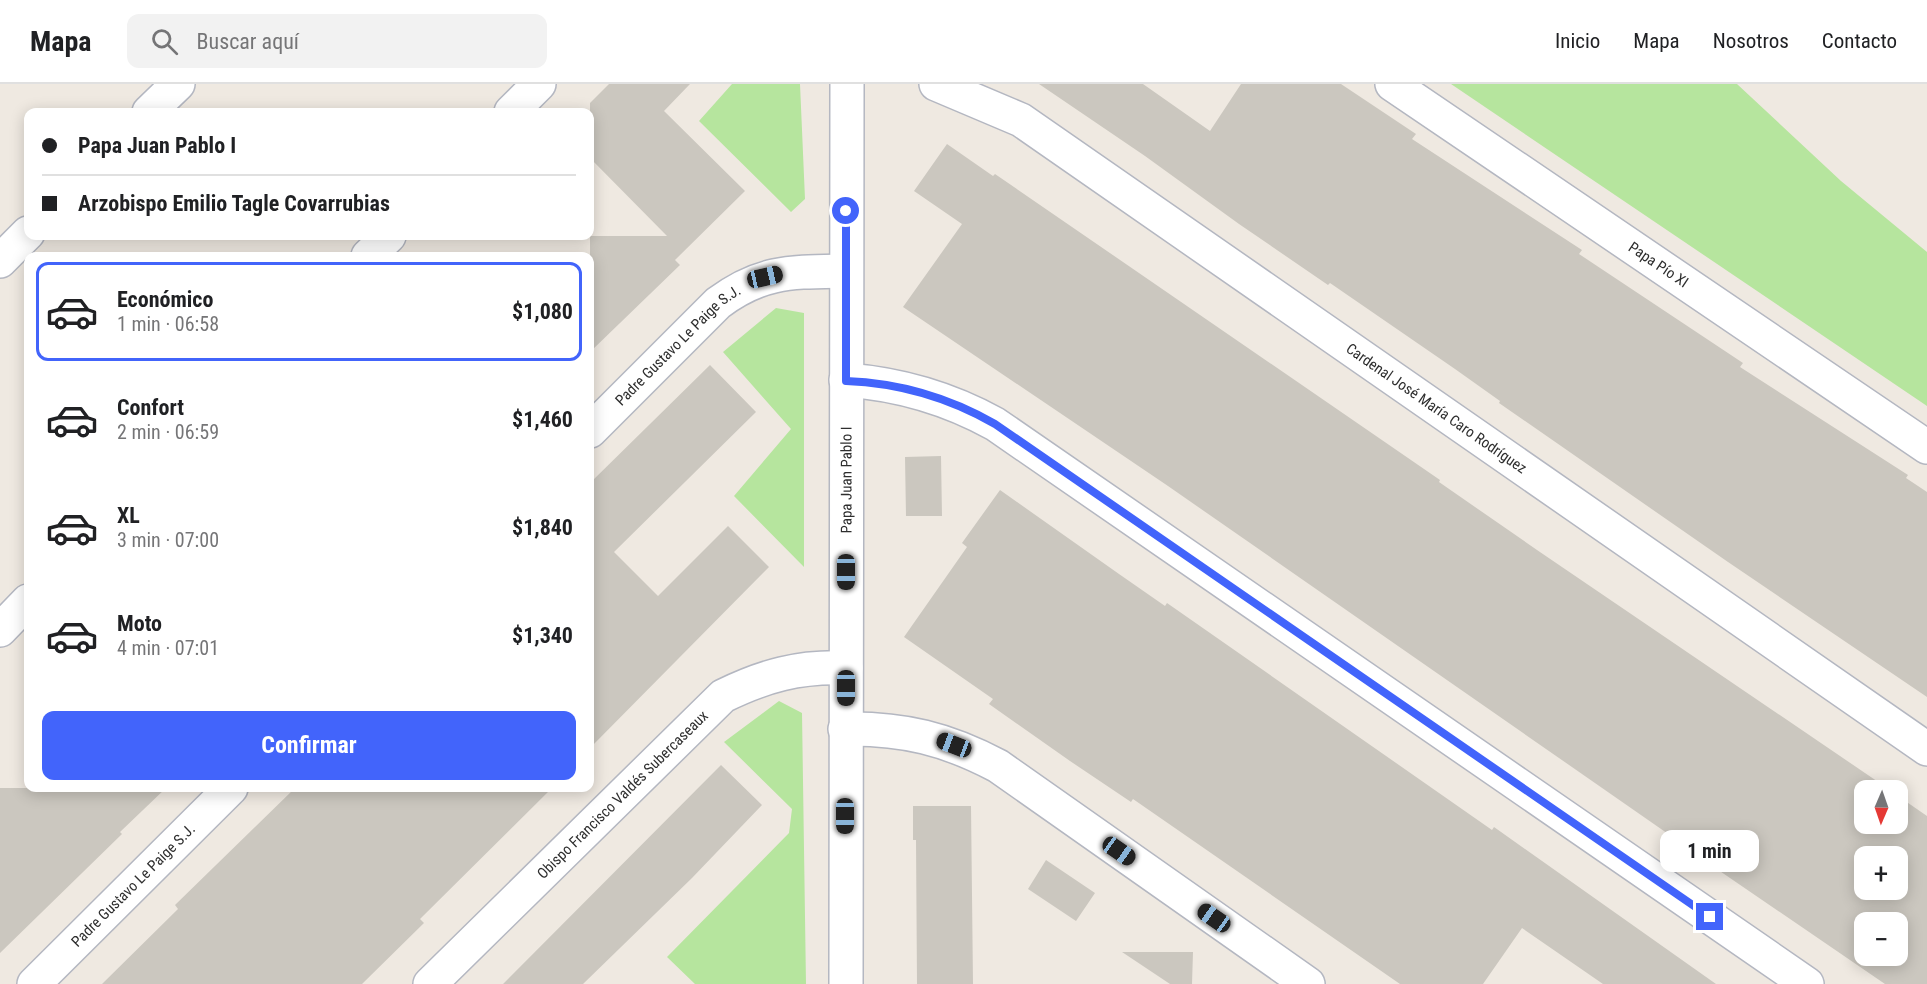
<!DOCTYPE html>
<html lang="es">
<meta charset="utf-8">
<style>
body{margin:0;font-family:"Roboto Condensed",sans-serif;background:#f2f2f2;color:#202124;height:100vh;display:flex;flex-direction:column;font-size:22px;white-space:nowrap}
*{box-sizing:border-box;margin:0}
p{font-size:20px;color:#757577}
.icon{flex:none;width:33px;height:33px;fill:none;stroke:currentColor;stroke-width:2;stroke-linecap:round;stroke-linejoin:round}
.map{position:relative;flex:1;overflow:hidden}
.details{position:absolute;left:24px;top:168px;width:570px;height:540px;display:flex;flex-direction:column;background:#fff;border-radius:12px;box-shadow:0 3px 15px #0003}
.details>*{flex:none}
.guide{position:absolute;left:24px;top:24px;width:570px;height:132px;border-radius:12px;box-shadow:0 3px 15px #0003;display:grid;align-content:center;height:132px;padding:0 18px;background:#fff}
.needle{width:39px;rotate:182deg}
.buttons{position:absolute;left:1854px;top:696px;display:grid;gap:12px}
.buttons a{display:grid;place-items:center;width:54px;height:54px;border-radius:12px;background:#fff;box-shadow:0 3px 15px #0003;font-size:30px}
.end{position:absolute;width:27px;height:27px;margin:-14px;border:8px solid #4264fb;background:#fff;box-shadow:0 0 0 3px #fff}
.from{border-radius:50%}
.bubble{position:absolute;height:42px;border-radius:12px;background:#fff;box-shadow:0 3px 15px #0003;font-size:20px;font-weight:700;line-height:42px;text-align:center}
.car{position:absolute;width:18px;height:36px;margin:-18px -9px;border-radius:8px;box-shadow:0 0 4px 2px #0007;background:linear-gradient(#222 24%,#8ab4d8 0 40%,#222 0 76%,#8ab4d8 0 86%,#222 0)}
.guide b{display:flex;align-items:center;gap:21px;height:57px;font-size:22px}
.guide b+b{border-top:2px solid #e0e0e0}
.guide i{width:15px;height:15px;background:#202124}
ul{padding:10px 0 0;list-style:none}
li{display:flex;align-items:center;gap:18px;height:99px;margin:0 12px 9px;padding:0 6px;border:3px solid transparent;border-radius:12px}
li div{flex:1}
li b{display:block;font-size:22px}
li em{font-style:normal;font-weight:700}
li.selected{border-color:#4264fb}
li>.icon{width:54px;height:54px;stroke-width:1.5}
.button{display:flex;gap:12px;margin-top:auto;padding:12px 18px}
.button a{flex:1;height:69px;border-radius:12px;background:#4264fb;color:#fff;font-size:24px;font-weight:700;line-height:69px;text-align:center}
header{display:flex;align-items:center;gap:36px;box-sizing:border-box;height:84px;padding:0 30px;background:#fff;border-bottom:2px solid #e0e0e0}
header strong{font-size:28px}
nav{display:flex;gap:33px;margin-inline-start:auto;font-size:21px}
.search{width:420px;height:54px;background:#f2f2f2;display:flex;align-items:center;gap:15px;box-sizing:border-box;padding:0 21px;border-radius:12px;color:#757577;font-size:22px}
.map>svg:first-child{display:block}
.green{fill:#b6e59e}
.building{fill:#cbc7bf;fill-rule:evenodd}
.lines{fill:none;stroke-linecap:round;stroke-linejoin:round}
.minor-casing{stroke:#b4b7c1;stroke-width:36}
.minor{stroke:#fff;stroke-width:33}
.route{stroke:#4264fb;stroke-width:8}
.labels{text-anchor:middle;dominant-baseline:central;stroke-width:5;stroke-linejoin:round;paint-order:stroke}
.street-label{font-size:15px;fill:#2e2e2e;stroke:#fff}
</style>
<header>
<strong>Mapa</strong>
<div class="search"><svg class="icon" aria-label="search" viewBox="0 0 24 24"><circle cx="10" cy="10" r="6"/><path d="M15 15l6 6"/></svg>Buscar aquí</div>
<nav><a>Inicio</a><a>Mapa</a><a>Nosotros</a><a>Contacto</a></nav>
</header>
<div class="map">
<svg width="1927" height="900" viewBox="0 0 1927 900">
<rect width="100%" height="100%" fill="#efe9e1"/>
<path class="green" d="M 732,0 L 800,0 L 805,115 L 791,128 L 699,37 Z
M 1451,0 L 1737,0 L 1841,97 L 1927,168 L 1927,322 Z
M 776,224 L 804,229 L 804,483 L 734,412 L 791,345 L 723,268 Z
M 779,617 L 802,629 L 806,900 L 695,900 L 667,873 L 789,749 L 792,725 L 724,658 Z"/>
<path class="building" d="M 609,0 L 690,0 L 664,27 L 745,107 L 675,176 L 680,181 L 590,268 L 590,152 L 667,152 L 590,74 L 590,19 Z
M 1039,0 L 1143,0 L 1210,47 L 1241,0 L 1341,0 L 1416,50 L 1412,55 L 1582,166 L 1579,170 L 1743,279 L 1740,283 L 1908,391 L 1906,394 L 1927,408 L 1927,613 L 1728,478 L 1499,319 L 1500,317 L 1455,285 L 1330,199 L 1328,201 L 1239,140 L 1145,72 Z
M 947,60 L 993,92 L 995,90 L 1440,396 L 1439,398 L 1537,466 L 1890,706 L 1864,706 L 1864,740 L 1898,740 L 1898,712 L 1927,732 L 1927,900 L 1885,900 L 1673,755 L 1674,754 L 1168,402 L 903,223 L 962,140 L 914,107 ZM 1864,772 L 1898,772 L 1898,806 L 1864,806 ZM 1864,838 L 1898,838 L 1898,872 L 1864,872 Z
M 710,281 L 756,328 L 614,468 L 658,512 L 728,442 L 769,483 L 590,664 L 590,399 Z
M 941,372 L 942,432 L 906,432 L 905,373 Z
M 1000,406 L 1119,490 L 1165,522 L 1167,519 L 1492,746 L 1494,743 L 1716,900 L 1603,900 L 1522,844 L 1483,900 L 1400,900 L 1133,715 L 1131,718 L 1070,677 L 989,620 L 993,615 L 904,553 L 967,463 L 962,459 Z
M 721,681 L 762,721 L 692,794 L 583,900 L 503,900 Z
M 0,704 L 166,704 L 120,748 L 122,750 L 0,869 Z
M 295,704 L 552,704 L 420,835 L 424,839 L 362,900 L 102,900 L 178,825 L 175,821 Z
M 913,722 L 971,722 L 973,900 L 917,900 L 916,756 L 913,756 Z
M 1046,776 L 1095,809 L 1076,837 L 1028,805 Z
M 1122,868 L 1193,868 L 1192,900 L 1170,900 Z"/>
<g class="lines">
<defs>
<g id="minor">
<path id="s1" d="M 936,0 L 1021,36 L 1927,665"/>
<path id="s2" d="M 1392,0 L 1927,363"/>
<path d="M 149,28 L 178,0"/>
<path d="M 511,28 L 539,0"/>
<path d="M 368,172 L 389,152"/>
<path d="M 0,177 L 28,149"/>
<path d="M 846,296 C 900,300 948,314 995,340 L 1807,900"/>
<path id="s3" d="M 590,347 L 718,219 C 762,186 793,188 846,187"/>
<path d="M 0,546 L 28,517"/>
<path d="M 845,645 C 903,644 947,655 998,682 L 1308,900"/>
<path id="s4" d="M 34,900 L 231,704"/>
<path id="s5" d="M 430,900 L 723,612 C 764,592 799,582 846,584"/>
<path id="s6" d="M 846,900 L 847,0"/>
</g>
</defs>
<use href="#minor" class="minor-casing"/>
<use href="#minor" class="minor"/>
</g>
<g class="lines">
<path class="route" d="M 846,127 L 846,297 C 900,299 948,313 995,340 L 1710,833"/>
</g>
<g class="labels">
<g class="street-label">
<text stroke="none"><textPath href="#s2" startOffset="322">Papa Pío XI</textPath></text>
<text stroke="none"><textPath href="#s3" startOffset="123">Padre Gustavo Le Paige S.J.</textPath></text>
<text stroke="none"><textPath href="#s1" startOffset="598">Cardenal José María Caro Rodríguez</textPath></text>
<text stroke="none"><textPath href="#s6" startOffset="504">Papa Juan Pablo I</textPath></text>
<text stroke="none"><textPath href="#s5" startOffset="270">Obispo Francisco Valdés Subercaseaux</textPath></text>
<text stroke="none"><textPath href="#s4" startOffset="140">Padre Gustavo Le Paige S.J.</textPath></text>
</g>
</g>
</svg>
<div class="buttons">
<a><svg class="needle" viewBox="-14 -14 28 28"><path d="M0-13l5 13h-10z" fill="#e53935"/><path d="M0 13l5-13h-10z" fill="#757577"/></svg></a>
<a>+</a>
<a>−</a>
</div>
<i class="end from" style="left:846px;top:127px"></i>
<i class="end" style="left:1710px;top:833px"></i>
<div class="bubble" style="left:1660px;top:746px;width:99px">1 min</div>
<i class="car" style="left:765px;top:193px;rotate:77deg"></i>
<i class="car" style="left:846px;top:488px;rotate:180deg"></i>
<i class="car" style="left:846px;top:604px;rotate:180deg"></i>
<i class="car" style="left:954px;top:661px;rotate:291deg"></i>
<i class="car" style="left:845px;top:732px;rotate:180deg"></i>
<i class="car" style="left:1119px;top:767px;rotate:125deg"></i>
<i class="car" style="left:1214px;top:834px;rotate:305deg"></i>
<div class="guide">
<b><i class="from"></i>Papa Juan Pablo I</b>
<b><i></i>Arzobispo Emilio Tagle Covarrubias</b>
</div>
<section class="details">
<ul>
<li class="selected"><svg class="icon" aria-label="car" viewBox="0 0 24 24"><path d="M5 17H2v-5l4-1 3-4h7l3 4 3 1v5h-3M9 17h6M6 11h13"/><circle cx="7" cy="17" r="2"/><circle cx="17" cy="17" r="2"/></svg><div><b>Económico</b><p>1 min · 06:58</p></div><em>$1,080</em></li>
<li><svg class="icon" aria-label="car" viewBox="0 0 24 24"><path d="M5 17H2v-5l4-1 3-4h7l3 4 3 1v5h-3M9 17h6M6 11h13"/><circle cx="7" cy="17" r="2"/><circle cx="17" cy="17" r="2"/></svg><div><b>Confort</b><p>2 min · 06:59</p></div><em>$1,460</em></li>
<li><svg class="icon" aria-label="car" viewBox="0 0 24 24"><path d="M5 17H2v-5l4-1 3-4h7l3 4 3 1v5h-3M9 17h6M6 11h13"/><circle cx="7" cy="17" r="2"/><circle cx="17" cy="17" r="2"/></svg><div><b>XL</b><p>3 min · 07:00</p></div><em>$1,840</em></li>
<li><svg class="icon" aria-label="car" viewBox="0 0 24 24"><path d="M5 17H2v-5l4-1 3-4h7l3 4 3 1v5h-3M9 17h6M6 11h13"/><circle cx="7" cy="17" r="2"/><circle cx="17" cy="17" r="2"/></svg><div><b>Moto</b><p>4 min · 07:01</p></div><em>$1,340</em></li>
</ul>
<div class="button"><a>Confirmar</a></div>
</section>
</div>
